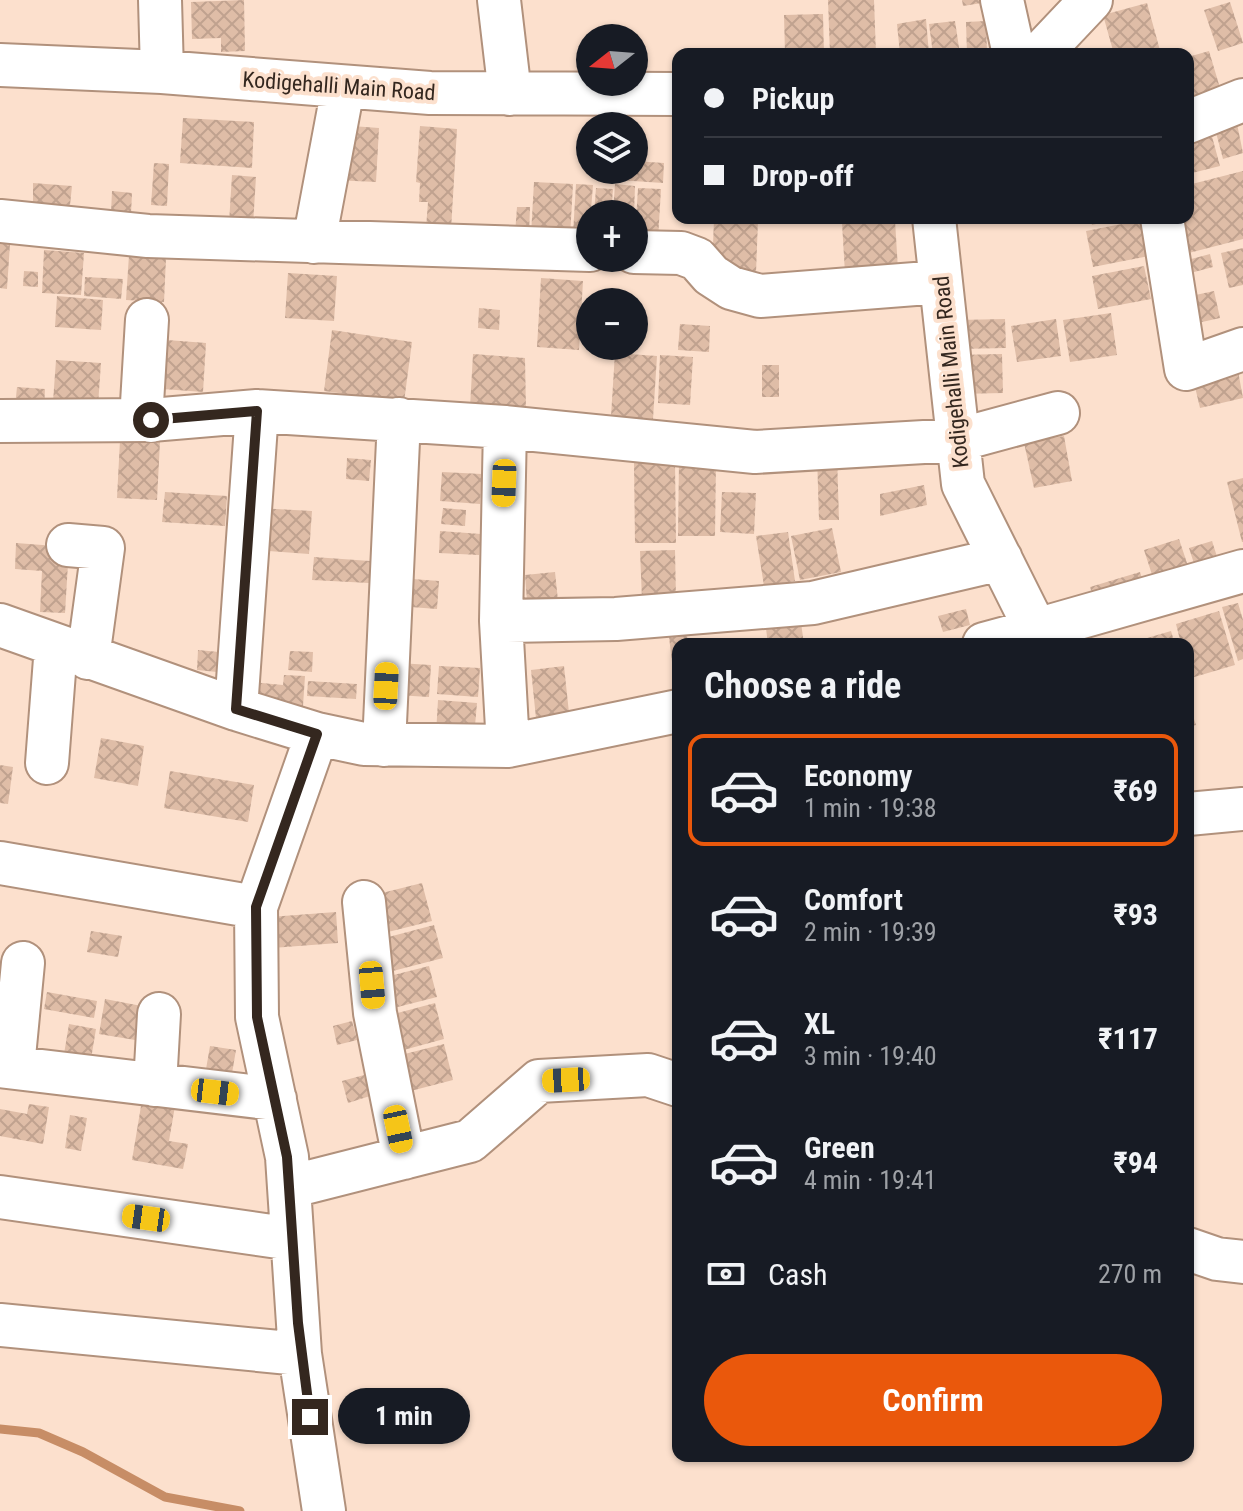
<!DOCTYPE html>
<meta charset="utf-8">
<style>
body{margin:0;font-family:"Roboto Condensed",sans-serif;background:#20242c;color:#f1f3f6;height:100vh;display:flex;flex-direction:column;font-size:30px;white-space:nowrap}
*{box-sizing:border-box;margin:0}
p{font-size:26px;color:#9ea1a6}
.icon{flex:none;width:44px;height:44px;fill:none;stroke:currentColor;stroke-width:2;stroke-linecap:round;stroke-linejoin:round}
.map{position:relative;flex:1;overflow:hidden}
.details{position:absolute;left:672px;top:638px;width:522px;height:824px;display:flex;flex-direction:column;background:#171b24;border-radius:16px;box-shadow:0 2px 6px #0004}
.details>*{flex:none}
.banner{position:absolute;left:672px;top:48px;width:522px;height:176px;border-radius:16px;box-shadow:0 2px 6px #0004;display:grid;align-content:center;height:176px;padding:0 32px;background:#171b24}
.needle{width:52px;rotate:253deg}
.controls{position:absolute;left:576px;top:24px;display:grid;gap:16px}
.controls a{display:grid;place-items:center;width:72px;height:72px;border-radius:50%;background:#171b24;box-shadow:0 2px 6px #0004;font-size:40px}
.end{position:absolute;width:36px;height:36px;margin:-18px;border:10px solid #34271f;background:#fff;box-shadow:0 0 0 4px #fff}
.from{border-radius:50%}
.bubble{position:absolute;height:56px;border-radius:28px;background:#171b24;box-shadow:0 2px 6px #0004;font-size:26px;font-weight:700;line-height:56px;text-align:center}
.car{position:absolute;width:24px;height:48px;margin:-24px -12px;border-radius:10px;box-shadow:0 0 6px 2px #0007;background:linear-gradient(#f5c518 24%,#345 0 40%,#f5c518 0 76%,#345 0 86%,#f5c518 0)}
.banner b{display:flex;align-items:center;gap:28px;height:76px;font-size:30px}
.banner b+b{border-top:2px solid #363941}
.banner i{width:20px;height:20px;background:#f1f3f6}
ul{padding:0;list-style:none}
li{display:flex;align-items:center;gap:24px;height:112px;margin:0 16px 12px;padding:0 16px;border:4px solid transparent;border-radius:16px}
li div{flex:1}
li b{display:block;font-size:30px}
li em{font-style:normal;font-weight:700}
li.selected{border-color:#ea580c}
li>.icon{width:72px;height:72px;stroke-width:1.5}
h2{padding:0 32px;font-size:36px;line-height:96px}
.pay{display:flex;align-items:center;gap:20px;height:88px;padding:0 32px;font-size:30px}
.pay p{margin-inline-start:auto}
.button{display:flex;gap:16px;margin-top:auto;padding:16px 32px}
.button a{flex:1;height:92px;border-radius:48px;background:#ea580c;color:#fff;font-size:32px;font-weight:700;line-height:92px;text-align:center}
.map>svg:first-child{display:block}
.lines{fill:none;stroke-linecap:round;stroke-linejoin:round}
.stream{stroke:#c78d66;stroke-width:9}
.building{fill:url(#building-cross-hatch)}
.minor-casing{stroke:#b1917c;stroke-width:46}
.minor{stroke:#fff;stroke-width:42}
.route{stroke:#34271f;stroke-width:10}
.labels{text-anchor:middle;dominant-baseline:central;stroke-width:8;stroke-linejoin:round;paint-order:stroke}
.street-label{font-size:22px;fill:#34271f;stroke:#fce0cd}
</style>
<div class="map">
<svg width="1243" height="1511" viewBox="0 0 1243 1511">
<defs>
<pattern id="building-cross-hatch" width="8" height="8" patternUnits="userSpaceOnUse" patternTransform="scale(2)"><rect width="8" height="8" fill="#dfbda7"/><path d="M0 0l8 8M0 8l8-8" fill="none" stroke="#c0a28f"/></pattern>
</defs>
<rect width="100%" height="100%" fill="#fce0cd"/>
<g class="lines">
<path class="stream" d="M 0,1429 L 39,1433 L 83,1452 L 165,1497 L 240,1511"/>
</g>
<path class="building" d="M 244,0 L 245,51 L 221,52 L 221,38 L 192,39 L 191,2 Z
M 828,0 L 874,0 L 876,54 L 830,54 Z
M 962,0 L 981,0 L 982,3 L 963,6 Z
M 1230,2 L 1243,43 L 1218,51 L 1204,10 Z
M 1147,3 L 1161,54 L 1114,54 L 1103,15 Z
M 823,14 L 824,54 L 785,54 L 784,15 Z
M 926,19 L 929,54 L 900,54 L 897,24 Z
M 955,21 L 960,54 L 933,54 L 929,24 Z
M 986,21 L 987,53 L 967,54 L 966,22 Z
M 1209,51 L 1223,98 L 1193,107 L 1188,90 L 1188,57 Z
M 183,118 L 254,122 L 252,168 L 180,163 Z
M 1236,119 L 1243,153 L 1223,159 L 1214,125 Z
M 338,125 L 379,128 L 376,182 L 334,180 Z
M 420,126 L 457,129 L 451,230 L 426,228 L 428,202 L 419,202 L 420,183 L 416,182 Z
M 1210,129 L 1220,166 L 1188,174 L 1188,135 Z
M 634,161 L 664,163 L 663,183 L 603,179 L 604,170 L 634,170 Z
M 154,163 L 169,164 L 167,206 L 151,205 Z
M 1243,171 L 1243,239 L 1181,255 L 1171,218 L 1188,218 L 1188,185 Z
M 232,175 L 256,177 L 253,225 L 229,223 Z
M 534,182 L 573,184 L 570,237 L 531,235 Z
M 33,183 L 72,186 L 70,205 L 33,203 Z
M 576,184 L 593,185 L 589,235 L 573,234 Z
M 615,184 L 635,186 L 634,214 L 613,214 Z
M 596,188 L 613,189 L 611,214 L 594,214 Z
M 638,188 L 661,189 L 658,239 L 635,237 Z
M 112,191 L 132,193 L 131,214 L 111,213 Z
M 517,207 L 530,207 L 529,235 L 515,234 Z
M 1090,218 L 1117,218 L 1117,219 L 1092,225 Z
M 714,219 L 758,220 L 756,273 L 712,271 Z
M 895,220 L 898,270 L 845,273 L 842,223 Z
M 1142,220 L 1149,256 L 1093,267 L 1086,231 Z
M 0,244 L 10,244 L 7,289 L 0,288 Z
M 1243,248 L 1243,285 L 1229,288 L 1221,253 Z
M 44,250 L 84,253 L 81,295 L 42,293 Z
M 1210,254 L 1213,267 L 1183,275 L 1180,262 Z
M 129,255 L 166,258 L 164,302 L 126,300 Z
M 1144,266 L 1151,299 L 1098,309 L 1092,276 Z
M 24,271 L 38,272 L 38,287 L 23,286 Z
M 288,273 L 337,276 L 334,321 L 285,318 Z
M 85,277 L 123,279 L 121,299 L 84,296 Z
M 541,278 L 583,281 L 579,350 L 537,347 Z
M 1214,291 L 1220,318 L 1184,326 L 1177,299 Z
M 57,296 L 103,300 L 101,330 L 55,327 Z
M 479,308 L 500,310 L 499,330 L 478,328 Z
M 1111,313 L 1117,355 L 1070,362 L 1063,320 Z
M 1005,319 L 1006,348 L 958,349 L 958,320 Z
M 1056,319 L 1061,356 L 1017,362 L 1011,326 Z
M 680,324 L 710,326 L 709,352 L 678,350 Z
M 332,330 L 412,342 L 404,402 L 324,391 Z
M 167,340 L 206,343 L 203,392 L 163,389 Z
M 615,353 L 657,356 L 653,419 L 611,416 Z
M 473,354 L 525,358 L 526,411 L 470,407 Z
M 1002,354 L 1003,393 L 958,394 L 957,355 Z
M 660,355 L 693,357 L 690,405 L 658,403 Z
M 56,360 L 101,363 L 97,419 L 52,416 Z
M 1236,360 L 1243,398 L 1200,408 L 1191,370 Z
M 762,365 L 779,365 L 779,397 L 762,397 Z
M 17,387 L 45,389 L 44,409 L 15,407 Z
M 1064,436 L 1072,481 L 1034,488 L 1024,443 Z
M 120,440 L 160,442 L 157,500 L 117,498 Z
M 817,455 L 837,456 L 839,520 L 819,520 Z
M 347,458 L 371,460 L 369,481 L 346,479 Z
M 634,462 L 675,462 L 676,543 L 635,543 Z
M 679,462 L 716,462 L 715,536 L 678,536 Z
M 442,472 L 482,474 L 480,504 L 440,501 Z
M 1243,478 L 1243,542 L 1242,542 L 1227,482 Z
M 924,485 L 927,505 L 880,516 L 880,494 Z
M 165,492 L 227,496 L 225,526 L 162,522 Z
M 722,492 L 756,493 L 754,534 L 720,532 Z
M 258,508 L 312,511 L 309,554 L 255,550 Z
M 443,508 L 466,510 L 465,526 L 441,524 Z
M 832,528 L 841,572 L 800,580 L 791,536 Z
M 440,531 L 481,534 L 479,555 L 439,553 Z
M 788,532 L 795,581 L 764,586 L 756,536 Z
M 1179,539 L 1190,572 L 1155,584 L 1144,550 Z
M 1212,541 L 1220,566 L 1197,573 L 1189,548 Z
M 16,543 L 69,547 L 65,613 L 40,612 L 42,571 L 15,569 Z
M 675,550 L 676,599 L 642,600 L 640,551 Z
M 314,557 L 370,561 L 369,583 L 312,580 Z
M 555,572 L 559,610 L 528,613 L 525,575 Z
M 1140,572 L 1146,591 L 1096,606 L 1090,587 Z
M 399,578 L 439,581 L 437,609 L 397,606 Z
M 1238,603 L 1243,620 L 1243,659 L 1238,661 L 1222,607 Z
M 966,609 L 970,625 L 943,632 L 938,616 Z
M 1219,611 L 1235,665 L 1191,678 L 1188,667 L 1188,644 L 1181,644 L 1176,624 Z
M 800,616 L 804,644 L 768,644 L 765,621 Z
M 1171,631 L 1175,644 L 1130,644 L 1130,643 Z
M 687,635 L 688,644 L 678,644 L 678,661 L 672,662 L 669,637 Z
M 198,650 L 219,652 L 217,672 L 197,670 Z
M 290,651 L 313,652 L 312,672 L 288,670 Z
M 398,663 L 431,665 L 429,697 L 396,695 Z
M 439,666 L 480,668 L 478,697 L 437,694 Z
M 564,666 L 569,713 L 536,718 L 531,670 Z
M 284,675 L 305,676 L 303,706 L 249,703 L 250,682 L 283,685 Z
M 308,681 L 357,684 L 356,699 L 307,696 Z
M 438,700 L 477,703 L 474,737 L 436,734 Z
M 1188,701 L 1196,725 L 1188,727 Z
M 101,738 L 144,746 L 138,786 L 94,778 Z
M 0,765 L 13,767 L 8,804 L 0,803 Z
M 170,771 L 254,785 L 248,822 L 164,808 Z
M 422,883 L 432,921 L 380,934 L 370,896 Z
M 336,912 L 338,943 L 272,948 L 270,917 Z
M 434,925 L 443,958 L 389,972 L 381,939 Z
M 91,931 L 122,936 L 118,957 L 87,952 Z
M 429,966 L 437,997 L 382,1011 L 374,980 Z
M 47,992 L 97,1001 L 94,1018 L 44,1009 Z
M 105,999 L 147,1007 L 141,1041 L 99,1034 Z
M 435,1003 L 444,1039 L 389,1054 L 379,1018 Z
M 352,1021 L 357,1040 L 337,1045 L 333,1026 Z
M 69,1024 L 96,1029 L 90,1065 L 63,1060 Z
M 444,1044 L 453,1080 L 399,1094 L 389,1058 Z
M 210,1046 L 236,1050 L 231,1079 L 205,1075 Z
M 364,1075 L 370,1096 L 348,1103 L 342,1081 Z
M 142,1100 L 175,1106 L 169,1141 L 188,1144 L 183,1169 L 132,1160 Z
M 29,1104 L 49,1107 L 43,1144 L 0,1136 L 0,1109 L 27,1114 Z
M 70,1115 L 87,1118 L 81,1151 L 65,1148 Z"/>
<g class="lines">
<defs>
<path id="minor" d="M 160,0 L 162,72
M 499,0 L 510,94
M 1002,0 L 1014,54
M 1040,54 L 1091,0
M 0,65 L 162,72 L 430,93 L 678,94
M 1188,122 L 1243,100
M 934,218 L 963,484 L 1036,630 L 1243,571
M 1162,218 L 1186,369 L 1243,349
M 0,221 L 148,236 L 590,250
M 314,242 L 343,88
M 634,252 L 681,253 L 697,259 L 711,275 L 731,288 L 760,296 L 941,282
M 141,420 L 147,320
M 0,421 L 151,420 L 257,411 L 505,427 L 755,452 L 958,440 L 1058,413
M 505,427 L 501,621 L 508,746
M 68,545 L 103,548 L 88,658
M 501,621 L 616,619 L 813,603 L 1001,559
M 0,625 L 236,709 L 317,734 L 364,744 L 508,746 L 678,711
M 984,644 L 1036,630
M 236,709 L 257,411
M 317,734 L 256,907 L 257,1017 L 287,1157 L 300,1354 L 324,1511
M 384,745 L 399,419
M 47,763 L 56,646
M 1188,814 L 1243,809
M 0,863 L 256,907
M 364,902 L 375,1013 L 404,1158
M 0,1066 L 275,1099
M 13,1067 L 23,963
M 155,1085 L 159,1014
M 289,1187 L 470,1141 L 539,1081 L 648,1075 L 678,1085
M 0,1197 L 292,1239
M 1188,1249 L 1217,1259 L 1243,1262
M 0,1325 L 300,1354"/>
</defs>
<use href="#minor" class="minor-casing"/>
<use href="#minor" class="minor"/>
</g>
<g class="lines">
<path class="route" d="M 151,420 L 257,411 L 236,709 L 317,734 L 256,907 L 257,1017 L 287,1157 L 298,1323 L 310,1417"/>
</g>
<g class="labels">
<g class="street-label">
<text transform="translate(339 86) rotate(4)">Kodigehalli Main Road</text>
<text transform="translate(951 372) rotate(-96)">Kodigehalli Main Road</text>
</g>
</g>
</svg>
<div class="controls">
<a><svg class="needle" viewBox="-14 -14 28 28"><path d="M0-13l5 13h-10z" fill="#e53935"/><path d="M0 13l5-13h-10z" fill="#9ea1a6"/></svg></a>
<a><svg class="icon" aria-label="layers" viewBox="0 0 24 24"><path d="M12 4l9 5-9 5-9-5zM3 14l9 5 9-5"/></svg></a>
<a>+</a>
<a>−</a>
</div>
<i class="end from" style="left:151px;top:420px"></i>
<i class="end" style="left:310px;top:1417px"></i>
<div class="bubble" style="left:338px;top:1388px;width:132px">1 min</div>
<i class="car" style="left:504px;top:483px;rotate:182deg"></i>
<i class="car" style="left:386px;top:686px;rotate:3deg"></i>
<i class="car" style="left:372px;top:985px;rotate:175deg"></i>
<i class="car" style="left:566px;top:1080px;rotate:267deg"></i>
<i class="car" style="left:215px;top:1092px;rotate:97deg"></i>
<i class="car" style="left:398px;top:1129px;rotate:168deg"></i>
<i class="car" style="left:146px;top:1218px;rotate:278deg"></i>
<div class="banner">
<b><i class="from"></i>Pickup</b>
<b><i></i>Drop-off</b>
</div>
<section class="details">
<h2>Choose a ride</h2>
<ul>
<li class="selected"><svg class="icon" aria-label="car" viewBox="0 0 24 24"><path d="M5 17H2v-5l4-1 3-4h7l3 4 3 1v5h-3M9 17h6M6 11h13"/><circle cx="7" cy="17" r="2"/><circle cx="17" cy="17" r="2"/></svg><div><b>Economy</b><p>1 min · 19:38</p></div><em>₹69</em></li>
<li><svg class="icon" aria-label="car" viewBox="0 0 24 24"><path d="M5 17H2v-5l4-1 3-4h7l3 4 3 1v5h-3M9 17h6M6 11h13"/><circle cx="7" cy="17" r="2"/><circle cx="17" cy="17" r="2"/></svg><div><b>Comfort</b><p>2 min · 19:39</p></div><em>₹93</em></li>
<li><svg class="icon" aria-label="car" viewBox="0 0 24 24"><path d="M5 17H2v-5l4-1 3-4h7l3 4 3 1v5h-3M9 17h6M6 11h13"/><circle cx="7" cy="17" r="2"/><circle cx="17" cy="17" r="2"/></svg><div><b>XL</b><p>3 min · 19:40</p></div><em>₹117</em></li>
<li><svg class="icon" aria-label="car" viewBox="0 0 24 24"><path d="M5 17H2v-5l4-1 3-4h7l3 4 3 1v5h-3M9 17h6M6 11h13"/><circle cx="7" cy="17" r="2"/><circle cx="17" cy="17" r="2"/></svg><div><b>Green</b><p>4 min · 19:41</p></div><em>₹94</em></li>
</ul>
<div class="pay"><svg class="icon" aria-label="cash" viewBox="0 0 24 24"><path d="M3 7h18v10H3z"/><circle cx="12" cy="12" r="2"/></svg>Cash<p>270 m</p></div>
<div class="button"><a>Confirm</a></div>
</section>
</div>
